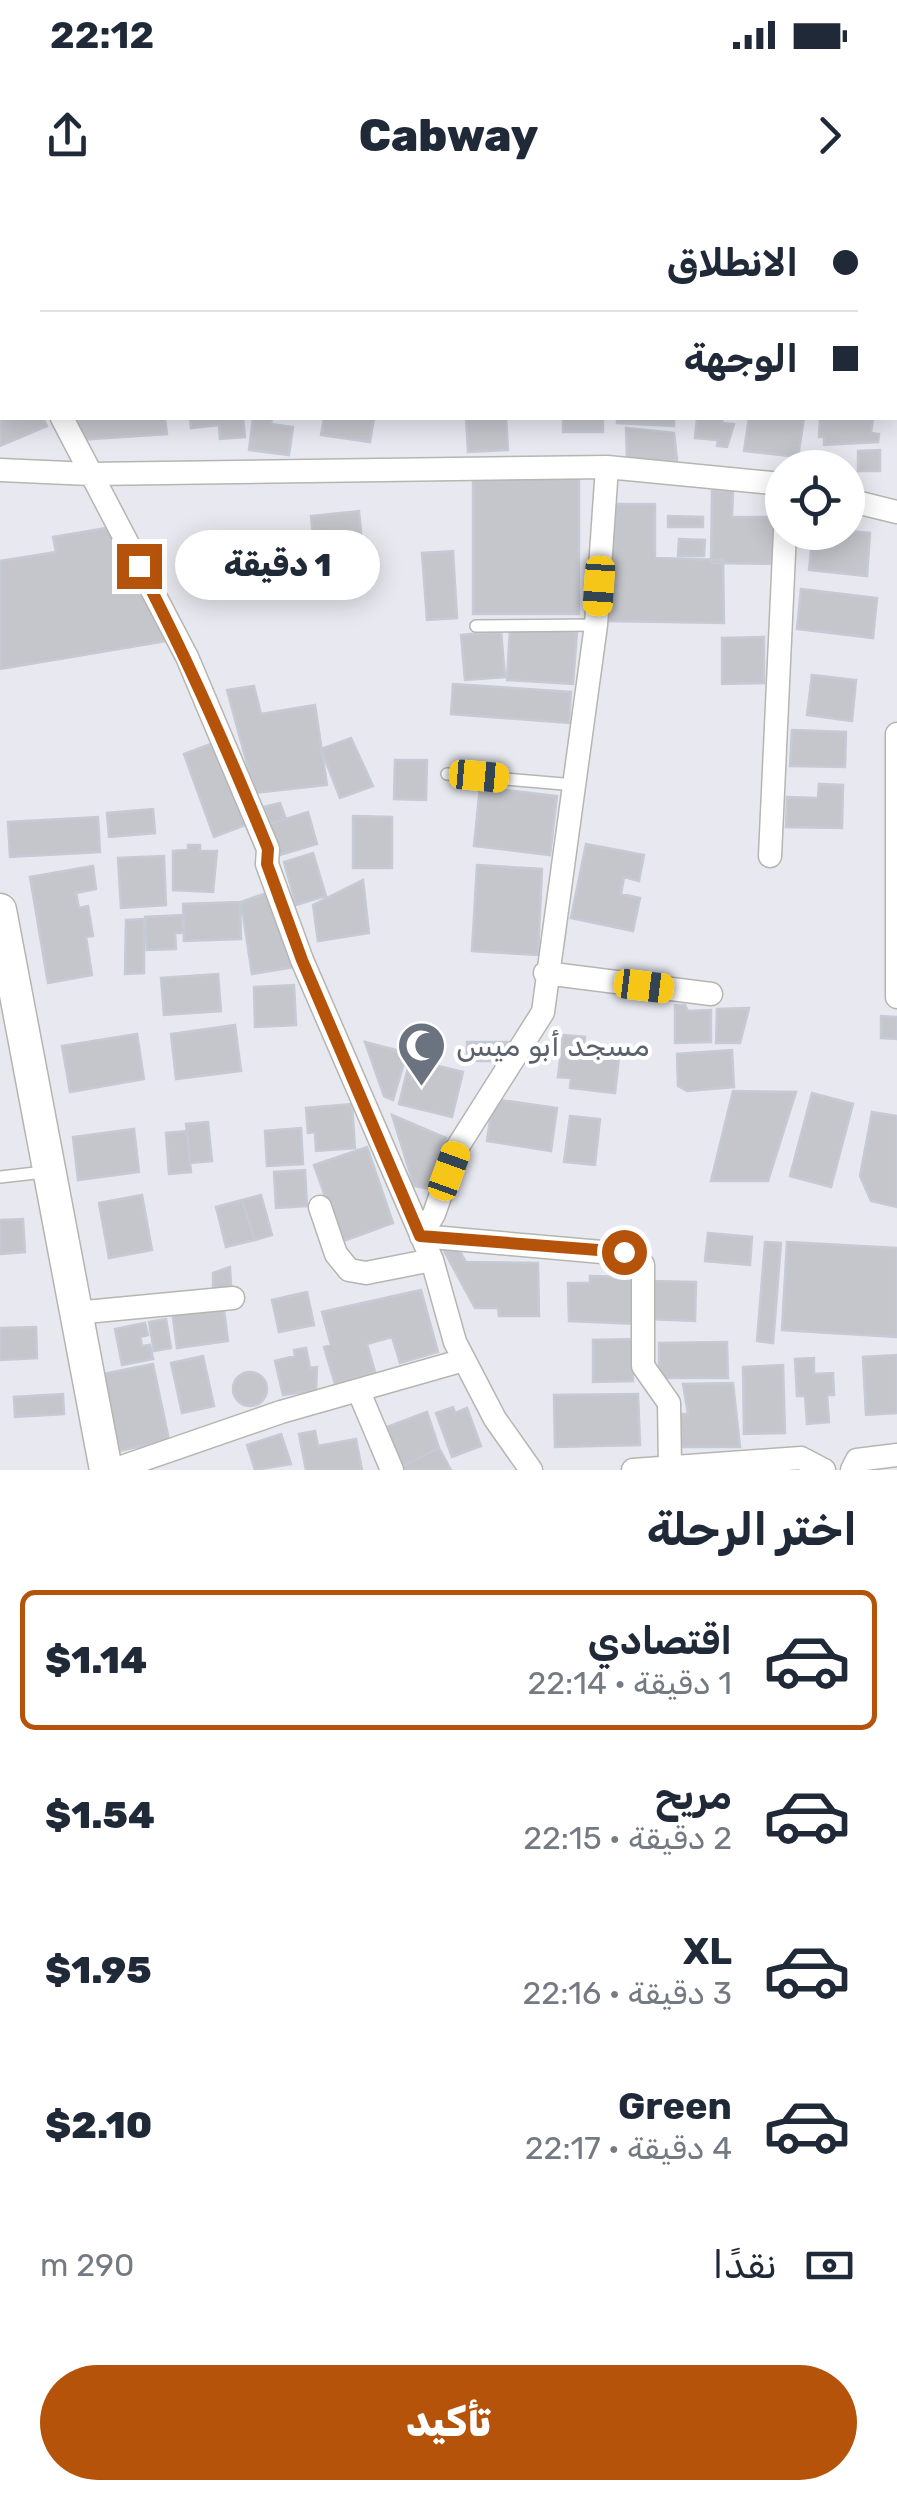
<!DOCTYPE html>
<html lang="ar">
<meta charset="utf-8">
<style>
body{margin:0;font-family:Rubik,"Noto Naskh Arabic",sans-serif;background:#f2f2f3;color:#1f2937;direction:rtl;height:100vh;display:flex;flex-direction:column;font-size:38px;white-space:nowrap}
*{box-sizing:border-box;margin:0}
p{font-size:32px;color:#747a83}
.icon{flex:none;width:55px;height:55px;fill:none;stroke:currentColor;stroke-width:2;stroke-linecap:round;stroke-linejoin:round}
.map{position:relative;height:1270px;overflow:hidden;direction:ltr}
.drawer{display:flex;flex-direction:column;background:#fff;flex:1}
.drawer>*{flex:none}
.banner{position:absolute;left:0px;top:0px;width:898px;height:220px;box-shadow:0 5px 25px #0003;direction:rtl;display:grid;align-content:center;height:220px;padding:0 40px;background:#fff}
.buttons{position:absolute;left:765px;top:250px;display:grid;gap:20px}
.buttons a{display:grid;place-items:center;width:100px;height:100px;border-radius:50%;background:#fff;box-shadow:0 5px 25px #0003;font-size:50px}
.end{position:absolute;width:45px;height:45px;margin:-22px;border:12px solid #b45309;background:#fff;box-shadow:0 0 0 5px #fff}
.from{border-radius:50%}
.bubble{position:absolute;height:70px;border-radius:35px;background:#fff;box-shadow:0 5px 25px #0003;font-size:32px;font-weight:800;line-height:70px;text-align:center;direction:rtl}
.car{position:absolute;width:30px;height:60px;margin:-30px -15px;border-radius:12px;box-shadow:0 0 8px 2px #0007;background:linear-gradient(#f5c518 24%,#345 0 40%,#f5c518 0 76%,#345 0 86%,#f5c518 0)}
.banner b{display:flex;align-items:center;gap:35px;height:95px;font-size:38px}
.banner b+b{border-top:2px solid #e0e1e3}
.banner i{width:25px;height:25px;background:#1f2937}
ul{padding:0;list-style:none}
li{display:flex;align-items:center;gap:30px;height:140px;margin:0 20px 15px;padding:0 20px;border:5px solid transparent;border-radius:15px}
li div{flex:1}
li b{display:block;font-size:38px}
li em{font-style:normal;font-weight:800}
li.selected{border-color:#b45309}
li>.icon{width:90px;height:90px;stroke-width:1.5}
h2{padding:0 40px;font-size:45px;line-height:120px}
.pay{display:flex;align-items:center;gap:25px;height:110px;padding:0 40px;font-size:38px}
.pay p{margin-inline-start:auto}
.cta{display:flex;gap:20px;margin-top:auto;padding:20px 40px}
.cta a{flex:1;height:115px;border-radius:60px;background:#b45309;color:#fff;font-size:40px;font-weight:800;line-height:115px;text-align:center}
.status{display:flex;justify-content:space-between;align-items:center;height:70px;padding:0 50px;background:#fff;direction:ltr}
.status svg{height:28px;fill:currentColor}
header{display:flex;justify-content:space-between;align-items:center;height:130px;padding:0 40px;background:#fff;font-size:45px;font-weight:800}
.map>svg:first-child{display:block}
.building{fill:#c4c6cc;stroke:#c6cad5;stroke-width:2.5}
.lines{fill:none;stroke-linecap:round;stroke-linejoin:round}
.lane-casing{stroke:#b6b5b0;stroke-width:14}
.street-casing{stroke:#b6b5b0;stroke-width:25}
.secondary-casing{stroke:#b7b4b0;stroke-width:35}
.lane{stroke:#fff;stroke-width:11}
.street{stroke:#fff;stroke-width:22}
.secondary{stroke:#fff;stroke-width:32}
.route{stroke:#b45309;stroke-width:12}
.labels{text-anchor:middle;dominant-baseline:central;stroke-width:8;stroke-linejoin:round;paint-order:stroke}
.worship-label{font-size:30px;fill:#5b616d;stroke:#fff;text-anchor:start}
</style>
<div class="status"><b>22:12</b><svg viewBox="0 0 49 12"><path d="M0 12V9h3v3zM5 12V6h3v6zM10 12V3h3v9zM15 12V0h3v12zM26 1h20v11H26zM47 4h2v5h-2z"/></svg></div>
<header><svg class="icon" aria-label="forward" viewBox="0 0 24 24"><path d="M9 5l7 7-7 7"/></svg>Cabway<svg class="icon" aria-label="share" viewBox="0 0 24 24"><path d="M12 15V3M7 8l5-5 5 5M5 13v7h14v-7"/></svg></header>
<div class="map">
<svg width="897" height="1270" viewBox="0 0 897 1270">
<rect width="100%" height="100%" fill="#e8e9f0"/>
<path class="building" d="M 0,118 L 2,218 L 43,218 L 47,226 L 0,246 Z
M 78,218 L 165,218 L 167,234 L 79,240 Z
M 190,218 L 243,218 L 245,237 L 220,239 L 219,225 L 191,228 Z
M 253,218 L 272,218 L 271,224 L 293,227 L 289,255 L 249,250 Z
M 324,218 L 374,218 L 370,242 L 321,235 Z
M 466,218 L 506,218 L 508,250 L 468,252 Z
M 563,218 L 603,218 L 603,232 L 563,232 Z
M 617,218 L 674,218 L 674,226 L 617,223 Z
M 697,218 L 723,218 L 722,223 L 734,224 L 727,247 L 717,246 L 718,240 L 695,238 Z
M 749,218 L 804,218 L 798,257 L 744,251 Z
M 820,218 L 873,218 L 871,233 L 879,234 L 878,242 L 824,245 L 824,237 L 819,237 Z
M 626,228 L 674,233 L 677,260 L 627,261 Z
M 880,250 L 880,271 L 858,271 L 858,251 Z
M 579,273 L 579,414 L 473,414 L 473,274 Z
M 712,291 L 733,291 L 732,317 L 780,317 L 780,364 L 711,363 Z
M 608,304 L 655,304 L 655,358 L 723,360 L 724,423 L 606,421 Z
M 359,311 L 365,374 L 317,379 L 311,316 Z
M 668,316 L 703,317 L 703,327 L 668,327 Z
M 107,328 L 172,440 L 0,469 L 0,361 L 56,352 L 53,337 Z
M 848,331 L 870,333 L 867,376 L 809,370 L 813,332 Z
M 679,339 L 705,340 L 704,356 L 678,356 Z
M 453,351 L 457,418 L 427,420 L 422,353 Z
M 801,389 L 877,398 L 873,438 L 797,429 Z
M 510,428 L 577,432 L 573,484 L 507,480 Z
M 501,431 L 505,477 L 465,480 L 461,435 Z
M 764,437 L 764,483 L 722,484 L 722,438 Z
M 812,475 L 856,480 L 852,521 L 807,515 Z
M 453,484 L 571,492 L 569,523 L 451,514 Z
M 254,486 L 261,514 L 315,505 L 327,585 L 255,593 L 227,490 Z
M 792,530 L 846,532 L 845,567 L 790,566 Z
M 351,538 L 373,586 L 340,598 L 321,549 Z
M 218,541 L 248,624 L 214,637 L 184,554 Z
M 395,560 L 427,560 L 426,600 L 394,599 Z
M 819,584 L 843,585 L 842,628 L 786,627 L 787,597 L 818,598 Z
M 480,587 L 557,596 L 550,655 L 474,646 Z
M 280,603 L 286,619 L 269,624 L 264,607 Z
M 153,609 L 155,633 L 109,637 L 107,613 Z
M 308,612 L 317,644 L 277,656 L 269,624 Z
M 353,616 L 392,617 L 392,668 L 353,668 Z
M 98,617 L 100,652 L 10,657 L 8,622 Z
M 586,644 L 644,655 L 639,681 L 624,677 L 621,694 L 640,698 L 633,731 L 571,718 Z
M 188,645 L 200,645 L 200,651 L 217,651 L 213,692 L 173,690 L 173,651 L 188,650 Z
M 313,653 L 326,696 L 296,705 L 284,662 Z
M 164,656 L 166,705 L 121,708 L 118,658 Z
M 477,665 L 542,669 L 538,755 L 472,751 Z
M 93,666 L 96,689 L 76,693 L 79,708 L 88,706 L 93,736 L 86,737 L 92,775 L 48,783 L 30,677 Z
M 363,680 L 369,733 L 318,741 L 313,705 Z
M 272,691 L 300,766 L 252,774 L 241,702 Z
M 240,702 L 241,739 L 184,741 L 183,704 Z
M 183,715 L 183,733 L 175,733 L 176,749 L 147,750 L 145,717 Z
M 144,719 L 144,773 L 125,774 L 126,720 Z
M 218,774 L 221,811 L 164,815 L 161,778 Z
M 294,785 L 296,825 L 255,827 L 254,787 Z
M 675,805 L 685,805 L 688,811 L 711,810 L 711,842 L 675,843 Z
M 749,808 L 740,843 L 716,843 L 717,809 Z
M 881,816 L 897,817 L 897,839 L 881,838 Z
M 235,825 L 241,871 L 176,879 L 171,834 Z
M 137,834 L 144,879 L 70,892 L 62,846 Z
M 563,835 L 585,837 L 584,844 L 620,848 L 615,893 L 570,888 L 571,878 L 558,877 Z
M 365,842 L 407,853 L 393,900 L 384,896 Z
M 467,842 L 513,842 L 513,861 L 467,861 Z
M 732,850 L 734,887 L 687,891 L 678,886 L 677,854 Z
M 410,859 L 463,872 L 452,917 L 399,904 Z
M 733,891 L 796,892 L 768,981 L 711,981 Z
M 812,893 L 853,904 L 831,987 L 790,976 Z
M 493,899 L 557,908 L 551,951 L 487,941 Z
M 352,904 L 355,948 L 316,951 L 315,932 L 308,933 L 306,908 Z
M 872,912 L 897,916 L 897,1007 L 871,1001 L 860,976 Z
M 392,915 L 446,938 L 430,989 L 414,986 Z
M 570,916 L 600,919 L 595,965 L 564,962 Z
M 208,922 L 212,961 L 190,963 L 186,924 Z
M 301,928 L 303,964 L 267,966 L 265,931 Z
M 134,929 L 139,972 L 78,980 L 73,937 Z
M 187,931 L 191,972 L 169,974 L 166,933 Z
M 367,947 L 393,1023 L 341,1042 L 314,965 Z
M 305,970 L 307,1006 L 276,1008 L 274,972 Z
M 142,995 L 152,1050 L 109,1058 L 99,1003 Z
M 261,995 L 272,1035 L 255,1040 L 242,1000 Z
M 242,1000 L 255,1040 L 226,1047 L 216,1007 Z
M 23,1019 L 25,1052 L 0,1054 L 0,1020 Z
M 708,1033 L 752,1037 L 750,1065 L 705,1061 Z
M 765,1042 L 781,1043 L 773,1143 L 757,1141 Z
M 787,1042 L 897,1048 L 897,1137 L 782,1130 Z
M 443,1049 L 459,1050 L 466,1062 L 538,1063 L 539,1116 L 499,1116 L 498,1108 L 475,1108 Z
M 230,1067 L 231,1085 L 213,1091 L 213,1073 Z
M 590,1076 L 635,1077 L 637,1124 L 569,1121 L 568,1083 L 590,1083 Z
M 650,1081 L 696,1082 L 695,1121 L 649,1119 Z
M 421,1090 L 438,1152 L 400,1163 L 392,1137 L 367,1144 L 375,1172 L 335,1184 L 324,1147 L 331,1145 L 322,1112 Z
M 307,1092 L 314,1125 L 279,1132 L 272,1100 Z
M 223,1103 L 228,1141 L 177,1148 L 172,1110 Z
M 166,1119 L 171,1148 L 154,1151 L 149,1122 Z
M 145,1123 L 148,1135 L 140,1137 L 142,1146 L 150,1145 L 153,1159 L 122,1165 L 115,1129 Z
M 36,1127 L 37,1158 L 0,1160 L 0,1128 Z
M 632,1139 L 633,1181 L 593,1182 L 593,1140 Z
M 727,1142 L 728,1178 L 659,1178 L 659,1143 Z
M 306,1148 L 310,1168 L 317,1167 L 316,1190 L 283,1195 L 275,1161 L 295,1156 L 294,1150 Z
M 897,1155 L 897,1213 L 866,1215 L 863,1157 Z
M 203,1156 L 214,1206 L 182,1213 L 171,1163 Z
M 814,1158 L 814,1174 L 833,1173 L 834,1195 L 827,1195 L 829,1222 L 807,1224 L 805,1196 L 797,1196 L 795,1159 Z
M 153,1164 L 169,1240 L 119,1251 L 103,1174 Z
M 783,1165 L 785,1233 L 744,1234 L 743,1167 Z
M233 1189a17 17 0 1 1 34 0a17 17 0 1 1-34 0Z
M 733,1183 L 740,1247 L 680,1247 L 680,1214 L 688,1214 L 683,1184 Z
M 63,1194 L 64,1214 L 15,1217 L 14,1197 Z
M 638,1194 L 640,1245 L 555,1247 L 554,1195 Z
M 453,1207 L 455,1213 L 467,1208 L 481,1246 L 452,1257 L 436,1213 Z
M 427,1212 L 439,1248 L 400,1268 L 387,1227 Z
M 315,1231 L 318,1246 L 356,1239 L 362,1270 L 306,1270 L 299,1234 Z
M 281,1234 L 291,1264 L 255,1270 L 247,1245 Z
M 439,1248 L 451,1270 L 401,1270 L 400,1268 Z"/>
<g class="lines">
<defs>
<path id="lane" d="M 476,426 L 596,425
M 447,574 L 575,585
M 0,977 L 44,972"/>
<path id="street" d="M 541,0 L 547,2
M 140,2 L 155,0
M 506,2 L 506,0
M 0,45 L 2,45
M 895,77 L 897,78
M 0,91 L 2,96
M 62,218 L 187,457 L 268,649 L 267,664 L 302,760 L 432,1060 L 455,1142 L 495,1219 L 531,1270
M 0,270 L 90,274 L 607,267 L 782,284
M 848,300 L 897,312
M 897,534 L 897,797
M 770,656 L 785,332
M 545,773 L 711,794
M 320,1007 L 336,1054 L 349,1070 L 366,1073 L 432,1060
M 421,1036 L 434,1014 L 457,948 L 543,812 L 596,425 L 607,267
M 421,1036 L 636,1055 L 643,1065 L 643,1166 L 669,1203 L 670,1266
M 75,1113 L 233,1098
M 359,1192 L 392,1270
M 113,1270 L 281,1212 L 464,1160
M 633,1270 L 801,1258 L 824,1270
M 852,1270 L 857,1260 L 897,1255"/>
<path id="secondary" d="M 0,710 L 106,1270"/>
</defs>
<use href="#lane" class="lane-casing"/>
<use href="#street" class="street-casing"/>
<use href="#secondary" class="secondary-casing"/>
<use href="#lane" class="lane"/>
<use href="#street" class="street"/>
<use href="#secondary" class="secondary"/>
</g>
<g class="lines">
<path class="route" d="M 139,366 C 187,458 229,553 268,649 L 267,664 L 302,760 L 420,1036 L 624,1052"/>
</g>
<defs>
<symbol id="mosque-pin" viewBox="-11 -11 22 30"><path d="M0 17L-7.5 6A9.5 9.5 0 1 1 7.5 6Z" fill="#6b7280" stroke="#fff"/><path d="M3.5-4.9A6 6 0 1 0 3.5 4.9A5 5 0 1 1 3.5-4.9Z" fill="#fff"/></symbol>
</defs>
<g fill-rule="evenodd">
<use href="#mosque-pin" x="394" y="818" width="55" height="75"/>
</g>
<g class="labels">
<g class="worship-label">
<text x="456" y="846">مسجد أبو ميس</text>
</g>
</g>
</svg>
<div class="buttons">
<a><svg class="icon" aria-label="locate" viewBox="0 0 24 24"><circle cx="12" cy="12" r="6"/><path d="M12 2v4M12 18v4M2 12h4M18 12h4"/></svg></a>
</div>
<i class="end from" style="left:624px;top:1052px"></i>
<i class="end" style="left:139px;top:366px"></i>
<div class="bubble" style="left:175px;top:330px;width:205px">1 دقيقة</div>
<i class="car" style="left:599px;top:386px;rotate:184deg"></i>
<i class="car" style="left:479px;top:576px;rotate:95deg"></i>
<i class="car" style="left:644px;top:786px;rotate:97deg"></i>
<i class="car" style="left:449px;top:971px;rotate:20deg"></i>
<div class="banner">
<b><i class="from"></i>الانطلاق</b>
<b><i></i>الوجهة</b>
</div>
</div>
<section class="drawer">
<h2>اختر الرحلة</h2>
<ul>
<li class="selected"><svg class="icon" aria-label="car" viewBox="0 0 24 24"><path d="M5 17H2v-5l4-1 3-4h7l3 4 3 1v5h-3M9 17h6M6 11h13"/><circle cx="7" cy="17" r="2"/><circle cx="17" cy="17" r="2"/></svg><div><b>اقتصادي</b><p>1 دقيقة · 22:14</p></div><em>$1.14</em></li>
<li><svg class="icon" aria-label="car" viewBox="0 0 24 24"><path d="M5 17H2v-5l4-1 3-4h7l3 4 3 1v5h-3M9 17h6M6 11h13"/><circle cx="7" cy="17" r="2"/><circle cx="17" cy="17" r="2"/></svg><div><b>مريح</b><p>2 دقيقة · 22:15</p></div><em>$1.54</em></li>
<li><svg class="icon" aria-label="car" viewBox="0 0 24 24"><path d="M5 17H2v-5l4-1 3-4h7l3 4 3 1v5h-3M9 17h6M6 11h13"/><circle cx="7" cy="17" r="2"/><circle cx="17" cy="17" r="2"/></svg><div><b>XL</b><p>3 دقيقة · 22:16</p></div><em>$1.95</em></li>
<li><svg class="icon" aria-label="car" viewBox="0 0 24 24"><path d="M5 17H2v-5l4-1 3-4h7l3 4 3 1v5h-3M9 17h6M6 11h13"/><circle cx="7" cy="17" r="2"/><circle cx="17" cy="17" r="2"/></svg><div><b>Green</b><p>4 دقيقة · 22:17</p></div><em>$2.10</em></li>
</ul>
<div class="pay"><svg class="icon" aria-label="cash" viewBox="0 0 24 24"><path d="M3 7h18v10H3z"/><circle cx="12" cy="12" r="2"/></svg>نقدًا<p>290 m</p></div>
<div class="cta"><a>تأكيد</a></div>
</section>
